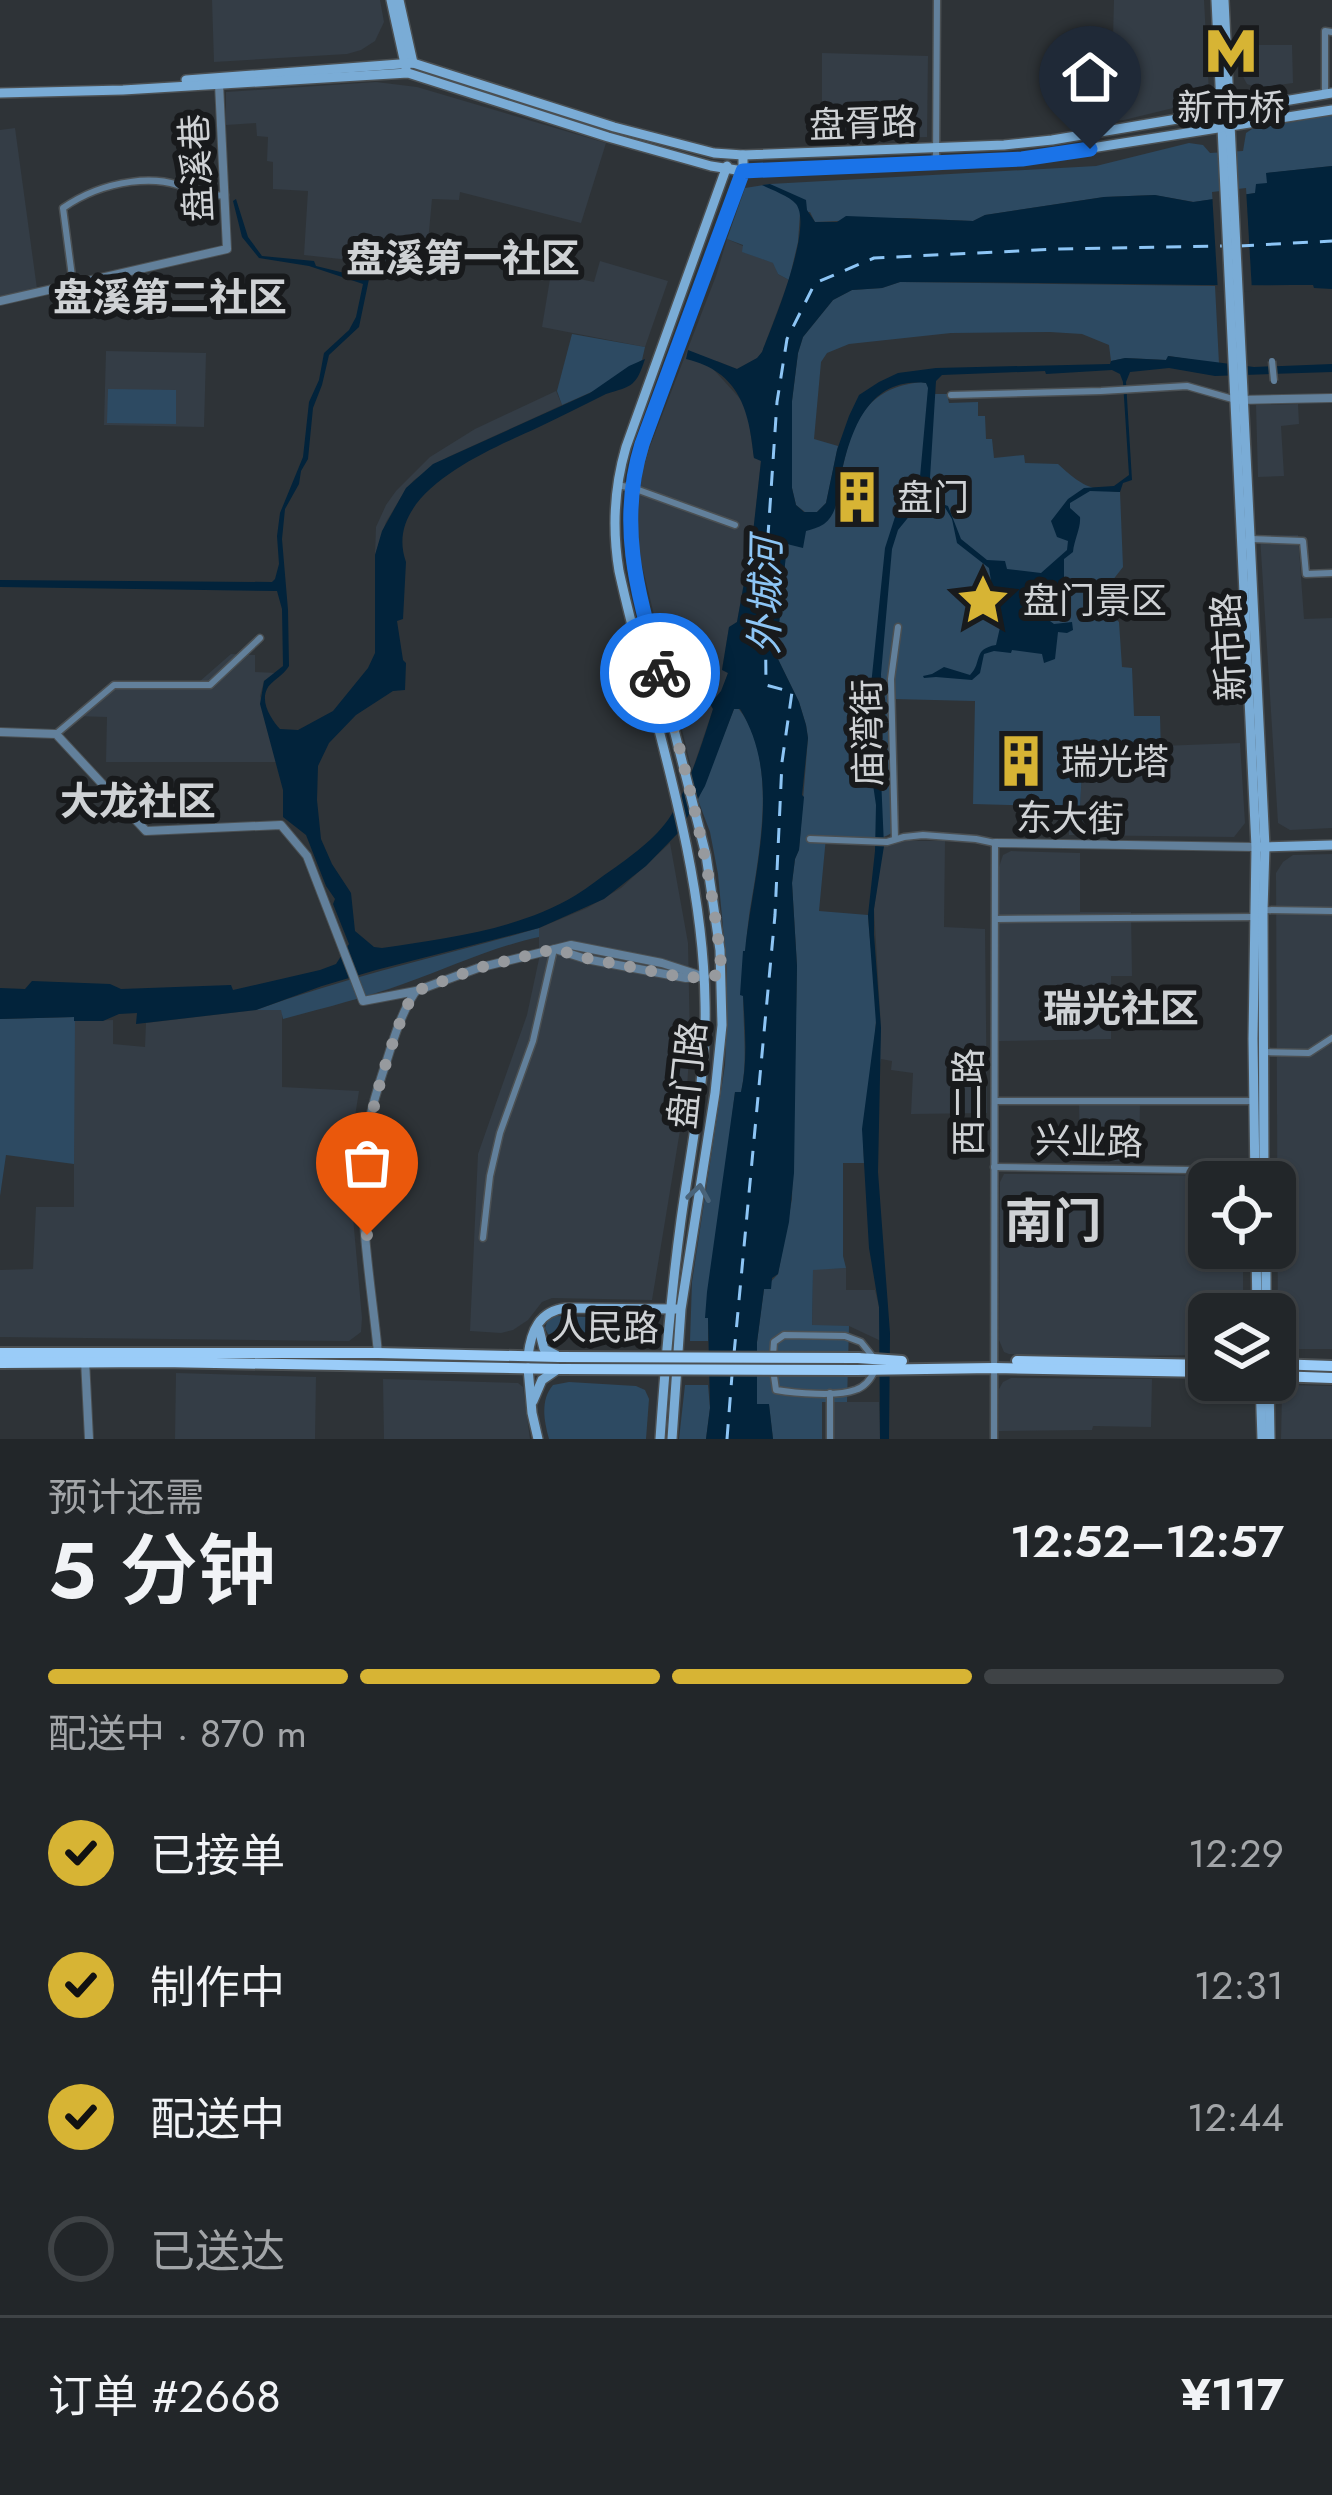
<!DOCTYPE html>
<html lang="zh">
<head>
<meta charset="utf-8">
<style>
  body { margin:0; font-family:Jost,"Noto Sans SC",sans-serif; background:#2a2e31; color:#f1f3f6; height:100vh; display:flex; flex-direction:column; font-size:45px; white-space:nowrap }
  * { box-sizing:border-box; margin:0 }
  p { font-size:39px; color:#a2a5a8 }
  .icon { flex:none; width:66px; height:66px; fill:none; stroke:currentColor; stroke-width:2; stroke-linecap:round; stroke-linejoin:round }
  .map { position:relative; height:1439px; overflow:hidden }
  .details { display:flex; flex-direction:column; background:#222629; flex:1 }
  .details>* { flex:none }
  .fabs { position:absolute; left:1188px; top:1161px; display:grid; gap:24px }
  .fabs a { display:grid; place-items:center; width:108px; height:108px; border-radius:18px; background:#222629; box-shadow:0 3px 9px #0004,0 0 0 3px #3f4346; font-size:60px }
  .pin { position:absolute; display:grid; place-items:center; width:102px; height:102px; color:#fff; margin:-123px -51px; border-radius:50% 50% 50% 0; rotate:-45deg; box-shadow:0 0 12px #0007 }
  .pin .icon { rotate:45deg }
  .courier { position:absolute; display:grid; place-items:center; width:120px; height:120px; margin:-60px; border:9px solid #1a73e8; border-radius:50%; background:#fff; color:#222; box-shadow:0 3px 15px #0007 }
  .head em { font-style:normal; font-weight:600 }
  .head div { display:flex; flex-direction:column-reverse }
  .head { display:flex; align-items:center; justify-content:space-between; height:204px; padding:0 48px }
  h1 { font-size:78px; font-weight:600; line-height:90px }
  .bar { display:grid; grid-template-columns:repeat(4,1fr); gap:18px 12px; align-content:center; height:144px; padding:0 48px }
  .bar i { height:15px; border-radius:9px; background:#3f4346 }
  .bar .on { background:#d7b434 }
  .bar p { grid-column:span 4 }
  .line { display:flex; align-items:center; gap:30px; padding:0 48px; border-top:3px solid #3f4346 }
  .line div { flex:1 }
  ol { padding:0 48px; list-style:none }
  li { display:flex; align-items:center; gap:36px; height:132px }
  li p { margin-inline-start:auto }
  li .icon { padding:12px; border-radius:50%; background:#d7b434; color:#111; stroke-width:4 }
  li:last-child { color:#a2a5a8 }
  li i { width:66px; height:66px; border:6px solid #3f4346; border-radius:50% }
  .map>svg:first-child { display:block }
  .built { fill:#343d46 }
  .green { fill:#2d4a62 }
  .water { fill:#02233b; fill-rule:evenodd }
  .pier { fill:#2e3337 }
  .lines { fill:none; stroke-linecap:round; stroke-linejoin:round }
  .ferry { stroke:#8dc5f5; stroke-width:3; stroke-dasharray:15 12; stroke-linecap:butt }
  .minor-casing { stroke:#4b5053; stroke-width:9 }
  .tertiary-casing { stroke:#4b5053; stroke-width:10 }
  .secondary-casing { stroke:#4b5053; stroke-width:12 }
  .primary-casing { stroke:#4b5053; stroke-width:14 }
  .minor { stroke:#62809b; stroke-width:6 }
  .tertiary { stroke:#62809b; stroke-width:8 }
  .secondary { stroke:#7aacd6; stroke-width:9 }
  .primary { stroke:#9accf8; stroke-width:10 }
  .minor-bridge-casing { stroke:#4b5053; stroke-width:9; stroke-linecap:butt }
  .primary-bridge-casing { stroke:#4b5053; stroke-width:14; stroke-linecap:butt }
  .minor-bridge { stroke:#62809b; stroke-width:6 }
  .primary-bridge { stroke:#9accf8; stroke-width:10 }
  .oneway { stroke:#496379 }
  .done { stroke:#979a9e; stroke-width:12; stroke-dasharray:0 21.6 }
  .route { stroke:#1a73e8; stroke-width:15 }
  .labels { text-anchor:middle; stroke-width:12; stroke-linejoin:round; paint-order:stroke }
  .poi-label { font-size:36px; fill:#cfd2d5; stroke:#181a1c; text-anchor:start }
  .street-label { font-size:36px; fill:#cfd2d5; stroke:#181a1c }
  .neighbourhood-label { font-size:39px; font-weight:bold; fill:#cfd2d5; stroke:#181a1c }
  .water-label { font-size:39px; font-style:italic; fill:#8dc5f5; stroke:#181a1c }
  .district-label { font-size:48px; font-weight:bold; fill:#cfd2d5; stroke:#181a1c }
</style>
</head>
<body>
<div class="map">
<svg width="1332" height="1439" viewBox="0 0 1332 1439">
  <rect width="100%" height="100%" fill="#2e3337"/>
  <g class="built">
    <polygon points="212,0 380,0 384,22 375,41 361,50 347,54 214,62"/>
    <polygon points="1114,0 1204,0 1209,93 1206,100 1124,120 1088,123 1075,127 1075,38 1113,38"/>
    <polygon points="1240,45 1292,45 1293,83 1258,88 1247,84 1241,73"/>
    <polygon points="822,53 928,56 927,137 822,140"/>
    <polygon points="376,82 417,87 606,143 581,223 460,192 459,200 432,199 427,253 405,266 304,255 308,191 273,189 273,162 267,161 268,137 257,136 256,123 226,125 226,92"/>
    <polygon points="15,128 37,289 0,298 0,130"/>
    <polygon points="727,239 743,246 743,252 774,263 778,274 789,280 762,352 758,358 737,369 717,361 714,370 744,403 748,415 754,458 761,460 753,533 737,622 729,628 722,669 728,673 722,691 710,704 713,709 692,771 638,549 637,522 642,472 649,449 716,276"/>
    <polygon points="600,261 668,281 645,347 542,327 551,273 594,282"/>
    <polygon points="106,351 206,353 204,427 104,425"/>
    <polygon points="556,391 562,405 448,457 414,480 406,489 386,522 375,555 376,527 386,505 396,491 430,457 475,429"/>
    <polygon points="1298,404 1299,424 1281,426 1284,476 1258,477 1256,405"/>
    <polygon points="1298,535 1304,619 1332,618 1332,828 1290,830 1278,823 1260,536"/>
    <polygon points="231,654 255,655 255,672 277,673 264,681 260,696 276,762 106,762 107,717 74,716 104,688 191,689"/>
    <polygon points="1240,743 1245,823 1234,837 1069,835 1068,807 1080,806 1083,754 1160,755 1161,746"/>
    <polygon points="894,841 945,841 944,927 985,929 987,1113 911,1114 913,1073 891,1070 892,1061 881,1059 879,1069 881,1028 874,909 882,852 884,846"/>
    <polygon points="670,843 688,943 690,1042 687,1088 652,1300 552,1298 542,1302 528,1320 513,1330 501,1333 470,1331 478,1154 527,1015 539,959 539,928 587,908 621,888"/>
    <polygon points="1011,851 1080,853 1080,912 1131,912 1132,976 1111,976 1111,1039 998,1041 999,867 1003,855"/>
    <polygon points="1332,854 1332,1349 1284,1349 1278,1341 1276,873 1283,862 1293,855"/>
    <polygon points="256,1010 282,1010 282,1087 359,1091 348,1161 362,1318 361,1332 349,1341 0,1337 0,1270 33,1269 36,1207 74,1207 74,1021 113,1020 113,1044 145,1047 146,1023"/>
    <polygon points="1079,1101 1140,1102 1139,1162 1080,1159"/>
    <polygon points="1004,1174 1249,1176 1249,1182 1209,1182 1209,1248 1247,1248 1243,1268 1243,1314 1209,1314 1209,1355 1116,1356 1009,1354 1004,1352 999,1340 1000,1182"/>
    <polygon points="846,1268 846,1290 875,1290 879,1307 881,1341 849,1326 812,1326 813,1269"/>
    <polygon points="176,1373 316,1377 315,1439 175,1439"/>
    <polygon points="1011,1378 1152,1379 1151,1427 1093,1426 1092,1430 999,1431 999,1389 1003,1382"/>
    <polygon points="383,1379 518,1383 523,1387 530,1439 384,1439"/>
    <polygon points="1289,1385 1332,1386 1332,1439 1281,1439 1282,1394"/>
    <polygon points="834,1402 879,1402 880,1439 833,1439"/>
  </g>
  <g class="green">
    <polygon points="1332,115 1332,166 1267,173 1267,184 1256,193 1194,202 1154,195 1104,197 985,215 973,221 905,218 815,222 810,212 800,214 798,242 789,280 778,274 773,263 742,252 743,245 727,239 745,188 770,184 1096,166 1189,143 1203,145 1210,153 1243,151 1246,133 1252,129"/>
    <polygon points="900,282 1215,286 1219,364 1169,356 1166,360 1126,358 1111,361 1109,345 1082,334 1050,332 951,333 849,344 827,353 821,362 814,439 838,446 826,503 817,512 805,512 796,505 792,488 792,401 798,353 803,337 833,300 852,290 882,288"/>
    <polygon points="572,334 645,347 642,360 596,390 562,405 557,391"/>
    <path d="M921 382 926 383 934 394H947L949 403 978 402V416H985L986 439H992L994 458 1024 455 1025 463 1058 464C1081 485 1089 490 1120 492L1123 567 1105 590 1107 610 1119 622 1122 667 1132 668 1134 716H1160L1161 755 1083 754 1080 807 973 804 975 701 893 699V832C876 845 847 838 826 837L819 911 868 915C870 950 877 985 876 1020 874 1068 861 1113 864 1163H843V1256L846 1268 813 1270 812 1325 849 1326 847 1402H822V1439H773L769 1405H757V1342L764 1289 778 1274 792 1199 797 966 792 883 795 859 799 849 808 738 806 725 799 702 776 655 787 543C804 532 825 517 836 499 840 492 840 480 842 472 852 422 866 388 921 382Z"/>
    <polygon points="108,389 176,390 176,424 107,423"/>
    <path d="M738 708C779 758 759 855 749 916 746 937 745 959 744 981 741 1019 749 1055 741 1093L735 1092 708 1317V1341H690L692 1282 725 1065 727 1021V970L718 874 710 832 698 800 734 709Z"/>
    <path d="M539 928V937C492 947 449 968 403 984 364 998 324 1008 283 1019L281 1010H256C349 976 444 956 539 928Z"/>
    <polygon points="75,1017 74,1164 6,1155 0,1196 0,1019"/>
    <polygon points="556,1316 645,1319 652,1324 651,1338 554,1337 548,1334 545,1328 548,1319"/>
    <path d="M569 1382 636 1386 645 1390 649 1399 646 1439H549C544 1421 540 1400 553 1385Z"/>
    <polygon points="685,1385 708,1385 710,1408 706,1439 679,1439"/>
  </g>
  <path class="water" d="M1332 166V289L1314 288 1313 285C1176 286 1038 282 900 282L882 288 852 290 833 300 803 337 798 353 792 401V488L796 505 804 512H817L826 503 837 450 849 416 859 395 879 382 898 373 936 368 1110 364 1111 361 1125 358 1166 360 1168 356 1254 367 1332 364V372L1215 376 1169 368 1130 372 1126 382 1132 480 1123 483 1120 492 1090 491 1070 503V508L1080 517C1081 528 1074 540 1073 552L1064 559V580L1057 594 1048 595 1046 618 1054 624 1072 622 1073 630 1067 633 1058 632 1055 659 1044 663 1042 654 1012 650 1011 653 994 651 984 654 980 673 972 680 936 677 924 678 923 676 932 674 944 667 970 675C983 662 972 649 996 645L1001 623 993 619V601L990 600V589L984 586 991 581 989 568 957 543 952 519 944 506 920 503 898 530 892 549 881 674 882 708 878 709 884 846 874 909V935L881 1028 878 1172 890 1333 889 1439H880L879 1307 869 1248 862 1129 876 1023 868 915 875 851 876 805 869 757 868 715 885 548 895 517 920 477 928 388 926 383C871 377 852 426 842 471 839 488 839 513 824 524 818 528 812 529 806 531L803 548 787 544 776 655 799 702 806 725 808 738 802 795 804 797 799 850 795 859 792 883 797 966 794 1173 789 1222 778 1274 772 1278 771 1289H764L757 1342V1404H769L773 1439H706L710 1408 708 1318H705L707 1292 735 1092H741C748 1061 745 1028 743 996L740 995 743 951H745C753 873 784 780 740 709H734L705 786 679 832 646 866 604 899 539 928 376 970 322 986 256 1010 136 1024 137 1013 119 1014 103 1021H74V1017L0 1019V988L25 989 32 981 110 984 121 989 231 985 233 990 320 970 336 964 349 944 333 904 335 899 326 886 306 835 283 817V790L260 704 264 681 283 666 282 609 277 591 0 587V580L272 582 275 579 279 564 277 536 280 513 303 457 309 402 319 380 324 353 349 330 356 317 363 284 309 266 259 258 242 237 233 201 236 199 248 237 262 256 314 261 316 266 369 279 359 327 329 355 322 385 313 408 308 459 301 471 299 484 285 509 282 539 288 610 289 666C284 675 270 682 267 689 260 703 272 720 280 729L298 730 333 711 368 668 375 653V555L382 531 406 488 433 464 590 393 629 366 645 359C636 386 633 386 606 394 584 405 562 416 539 427 492 449 381 492 406 562L403 619 397 621 403 660 406 663 405 690 393 691 356 715 329 743 318 766 317 800 321 839 332 864 351 893 355 931 374 947 382 948C447 938 518 930 576 895 589 887 601 877 613 869 634 854 660 835 673 812 691 780 702 744 713 709L710 704 721 691 728 673 722 670 729 627 737 622 753 533 761 461 754 458C749 410 740 372 686 359L688 350 737 369 757 358 762 352C772 326 814 227 796 204 789 196 772 190 762 185L770 184 806 200 807 210 815 222H837L846 216 973 221 985 215 1104 197 1155 195 1193 202 1255 193 1256 184 1267 183 1266 173ZM1112 370 1120 374 1123 382 1129 475 1114 486 1084 488 1068 499 1051 521 1057 537 1068 541 1067 550 1041 573 1007 569 1005 561 987 560 961 539 948 506 928 499 926 495 930 478 936 381 942 375 1045 371 1046 374Z"/>
  <polygon class="pier" points="1246,188 1252,291 1218,292 1212,192"/>
  <g class="lines">
    <g class="ferry">
      <polyline points="1239,246 1332,241"/>
      <polyline points="734,1354 775,915 782,762 792,692 766,685 765,580 777,402 787,339 815,283 874,258 1059,249 1223,246"/>
      <polyline points="727,1439 732,1375"/>
    </g>
    <g class="minor-casing">
      <g id="minor">
        <polyline points="1325,92 1325,31 1332,32"/>
        <polyline points="936,164 937,0"/>
        <path d="M73 284 63 208C99 183 162 167 201 197L225 195"/>
        <polyline points="951,395 1101,391 1187,386 1236,400"/>
        <polyline points="617,485 633,488 735,525"/>
        <polyline points="1251,539 1303,541 1306,574 1332,573"/>
        <polyline points="56,734 114,685 210,685 260,638"/>
        <polyline points="810,839 887,842 904,837 923,835 976,839 995,843 994,1439"/>
        <polyline points="895,839 891,679 898,627"/>
        <polyline points="1263,910 1332,911"/>
        <polyline points="996,919 1254,917"/>
        <polyline points="1263,1052 1309,1053 1332,1038"/>
        <polyline points="995,1101 1255,1101"/>
        <polyline points="994,1167 1255,1171"/>
        <polyline points="483,1238 490,1176 500,1133 533,1041 554,949"/>
        <polyline points="773,1356 774,1342 784,1335 845,1336 861,1342 873,1357"/>
        <path d="M773 1369 776 1390C794 1393 838 1397 855 1390 865 1387 871 1379 875 1370"/>
        <polyline points="830,1439 830,1393"/>
      </g>
    </g>
    <g class="tertiary-casing">
      <g id="tertiary">
        <polyline points="0,301 227,249 219,84"/>
        <polyline points="1238,400 1332,398"/>
        <polyline points="0,732 56,734 146,831 281,825 307,856 363,1001 416,991 478,968 571,945 662,963 705,977"/>
        <polyline points="995,843 1256,847"/>
        <polyline points="555,949 586,959 686,978 699,977"/>
        <path d="M378 1353C372 1290 359 1221 364 1159 366 1125 376 1092 387 1060 394 1037 402 1012 415 992"/>
        <polyline points="85,1360 89,1439"/>
      </g>
    </g>
    <g class="secondary-casing">
      <g id="secondary">
        <polyline points="391,0 406,68"/>
        <polyline points="399,0 413,63"/>
        <polyline points="1216,0 1256,847 1253,1039 1255,1182"/>
        <polyline points="1224,0 1265,847 1263,910 1264,1182"/>
        <polyline points="186,80 413,63 614,127 714,153 743,155 1004,145 1052,140 1332,93"/>
        <polyline points="0,93 123,90 408,73 608,137 711,166 743,171 1022,159 1332,110"/>
        <polyline points="1259,847 1332,845"/>
        <polyline points="1256,1248 1257,1314"/>
        <polyline points="1266,1248 1266,1314"/>
        <polyline points="539,1329 544,1349 558,1356"/>
        <path d="M528 1356C531 1331 539 1311 566 1308L676 1309"/>
        <polyline points="528,1368 532,1413 538,1439"/>
        <polyline points="1260,1380 1262,1439"/>
        <polyline points="1269,1380 1270,1439"/>
        <polyline points="533,1401 542,1380 558,1369"/>
        <path d="M660 1439C665 1366 671 1293 681 1220 691 1148 707 1074 705 1002 703 858 650 711 619 571 612 529 614 488 626 447L727 166"/>
        <path d="M672 1439 681 1309 715 1093 722 1025 720 950 706 855 635 577C619 496 643 445 670 371 694 304 718 237 743 171V155"/>
      </g>
    </g>
    <g class="primary-casing">
      <g id="primary">
        <polyline points="0,1353 378,1353 559,1357"/>
        <polyline points="858,1358 902,1361"/>
        <polyline points="1017,1361 1209,1365"/>
        <polyline points="0,1363 161,1362 562,1369"/>
        <polyline points="1275,1364 1332,1366"/>
        <polyline points="857,1370 994,1368 1209,1372"/>
        <polyline points="1275,1376 1332,1378"/>
      </g>
    </g>
    <use href="#minor" class="minor"/>
    <use href="#tertiary" class="tertiary"/>
    <use href="#secondary" class="secondary"/>
    <use href="#primary" class="primary"/>
    <g class="minor-bridge-casing">
      <polyline id="minor-bridge" points="1272,361 1274,381"/>
    </g>
    <g class="primary-bridge-casing">
      <g id="primary-bridge">
        <polyline points="559,1357 858,1358"/>
        <polyline points="562,1369 857,1370"/>
      </g>
    </g>
    <use href="#minor-bridge" class="minor-bridge"/>
    <use href="#primary-bridge" class="primary-bridge"/>
  </g>
  <defs><path id="oneway-chevron" d="M-2-3.5L2.5 0L-2 3.5" fill="none" stroke-width="1.6" stroke-linecap="round" stroke-linejoin="round" transform="scale(3)"/></defs>
  <use class="oneway" href="#oneway-chevron" transform="translate(699 1193) rotate(-81)"/>
  <g class="lines">
    <path class="done" d="M367 1235C360 1166 368 1116 390 1051 397 1030 404 1008 416 991L478 968 554 949 586 958 686 978 722 975C713 871 686 773 660 673"/>
    <path class="route" d="M660 673C638 594 617 525 642 444L743 171 1022 159 1090 149"/>
  </g>
  <defs>
    <g id="metro-bare" transform="scale(4.14)"><path d="M-5.5 5V-5H-3L0 0L3-5H5.5V5H3V-.5L0 4L-3-.5V5Z" fill="#d7b434" stroke="#181a1c" stroke-width="2.5" paint-order="stroke"/></g>
    <g id="building-bare" transform="scale(4.14)"><path d="M-4-6H4V6H1V3H-1V6H-4ZM-2.5-4.3h1.7v1.8h-1.7ZM.8-4.3h1.7v1.8H.8ZM-2.5-1h1.7V.8h-1.7ZM.8-1h1.7V.8H.8Z" fill="#d7b434" stroke="#181a1c" stroke-width="2.5" paint-order="stroke"/></g>
    <g id="sight-bare" transform="scale(4.14)"><path d="M0-6L1.8-2.2L6-1.7L2.9 1.2L3.7 5.4L0 3.3L-3.7 5.4L-2.9 1.2L-6-1.7L-1.8-2.2Z" fill="#d7b434" stroke="#181a1c" stroke-width="2.5" paint-order="stroke"/></g>
  </defs>
  <g fill-rule="evenodd">
    <use href="#metro-bare" x="1231" y="51"/>
    <use href="#building-bare" x="857" y="497"/>
    <use href="#sight-bare" x="983" y="600"/>
    <use href="#building-bare" x="1021" y="761"/>
  </g>
  <g class="labels">
    <g class="poi-label">
      <text x="1231" y="120" text-anchor="middle">新市桥</text>
      <text x="897" y="510">盘门</text>
      <text x="1023" y="613">盘门景区</text>
      <text x="1061" y="774">瑞光塔</text>
    </g>
    <g class="street-label">
      <text transform="translate(863 123) rotate(-2)" y="13">盘胥路</text>
      <text transform="translate(196 168) rotate(-93)" y="13">盘溪巷</text>
      <text transform="translate(1228 647) rotate(-93)" y="13">新市路</text>
      <text transform="translate(867 733) rotate(-91)" y="13">庙湾街</text>
      <text transform="translate(1070 818) rotate(1)" y="13">东大街</text>
      <text transform="translate(687 1075) rotate(-84)" y="13">盘门路</text>
      <text transform="translate(968 1102) rotate(-90)" y="13">西二路</text>
      <text transform="translate(1089 1141) rotate(1)" y="13">兴业路</text>
      <text transform="translate(605 1327) rotate(1)" y="13">人民路</text>
    </g>
    <g class="neighbourhood-label">
      <text x="463" y="272">盘溪第一社区</text>
      <text x="170" y="311">盘溪第二社区</text>
      <text x="138" y="815">大龙社区</text>
      <text x="1121" y="1022">瑞光社区</text>
    </g>
    <g class="water-label">
      <text transform="translate(765 596) rotate(-89)" y="14">外城河</text>
    </g>
    <g class="district-label">
      <text x="1053" y="1238">南门</text>
    </g>
  </g>
</svg>
<div class="fabs">
<a><svg class="icon" aria-label="locate" viewBox="0 0 24 24"><circle cx="12" cy="12" r="6"/><path d="M12 2v4M12 18v4M2 12h4M18 12h4"/></svg></a>
<a><svg class="icon" aria-label="layers" viewBox="0 0 24 24"><path d="M12 4l9 5-9 5-9-5zM3 14l9 5 9-5"/></svg></a>
</div>
<div class="pin" style="left:367px;top:1235px;background:#ea580c"><svg class="icon" aria-label="bag" viewBox="0 0 24 24"><path d="M5 8h14l-1 12H6zM9 8a3 3 0 0 1 6 0"/></svg></div>
<div class="pin" style="left:1090px;top:149px;background:#1f2937"><svg class="icon" aria-label="home" viewBox="0 0 24 24"><path d="M3 11l9-7 9 7M6 9v11h12V9"/></svg></div>
<div class="courier" style="left:660px;top:673px"><svg class="icon" aria-label="bike" viewBox="0 0 24 24"><circle cx="6" cy="16" r="4"/><circle cx="18" cy="16" r="4"/><path d="M6 16l4-8h5l3 8M10 8l3 8H6M13 5h3"/></svg></div>
</div>
<section class="details">
<div class="head"><div><h1>5 分钟</h1><p>预计还需</p></div><em>12:52–12:57</em></div>
<div class="bar"><i class="on"></i><i class="on"></i><i class="on"></i><i></i><p>配送中 · 870 m</p></div>
<ol>
<li><svg class="icon" aria-label="check" viewBox="0 0 24 24"><path d="M5 12l5 5 9-10"/></svg>已接单<p>12:29</p></li>
<li><svg class="icon" aria-label="check" viewBox="0 0 24 24"><path d="M5 12l5 5 9-10"/></svg>制作中<p>12:31</p></li>
<li><svg class="icon" aria-label="check" viewBox="0 0 24 24"><path d="M5 12l5 5 9-10"/></svg>配送中<p>12:44</p></li>
<li><i></i>已送达</li>
</ol>
<div class="line" style="height:156px"><div>订单 #2668</div><b>¥117</b></div>
</section>
</body>
</html>
